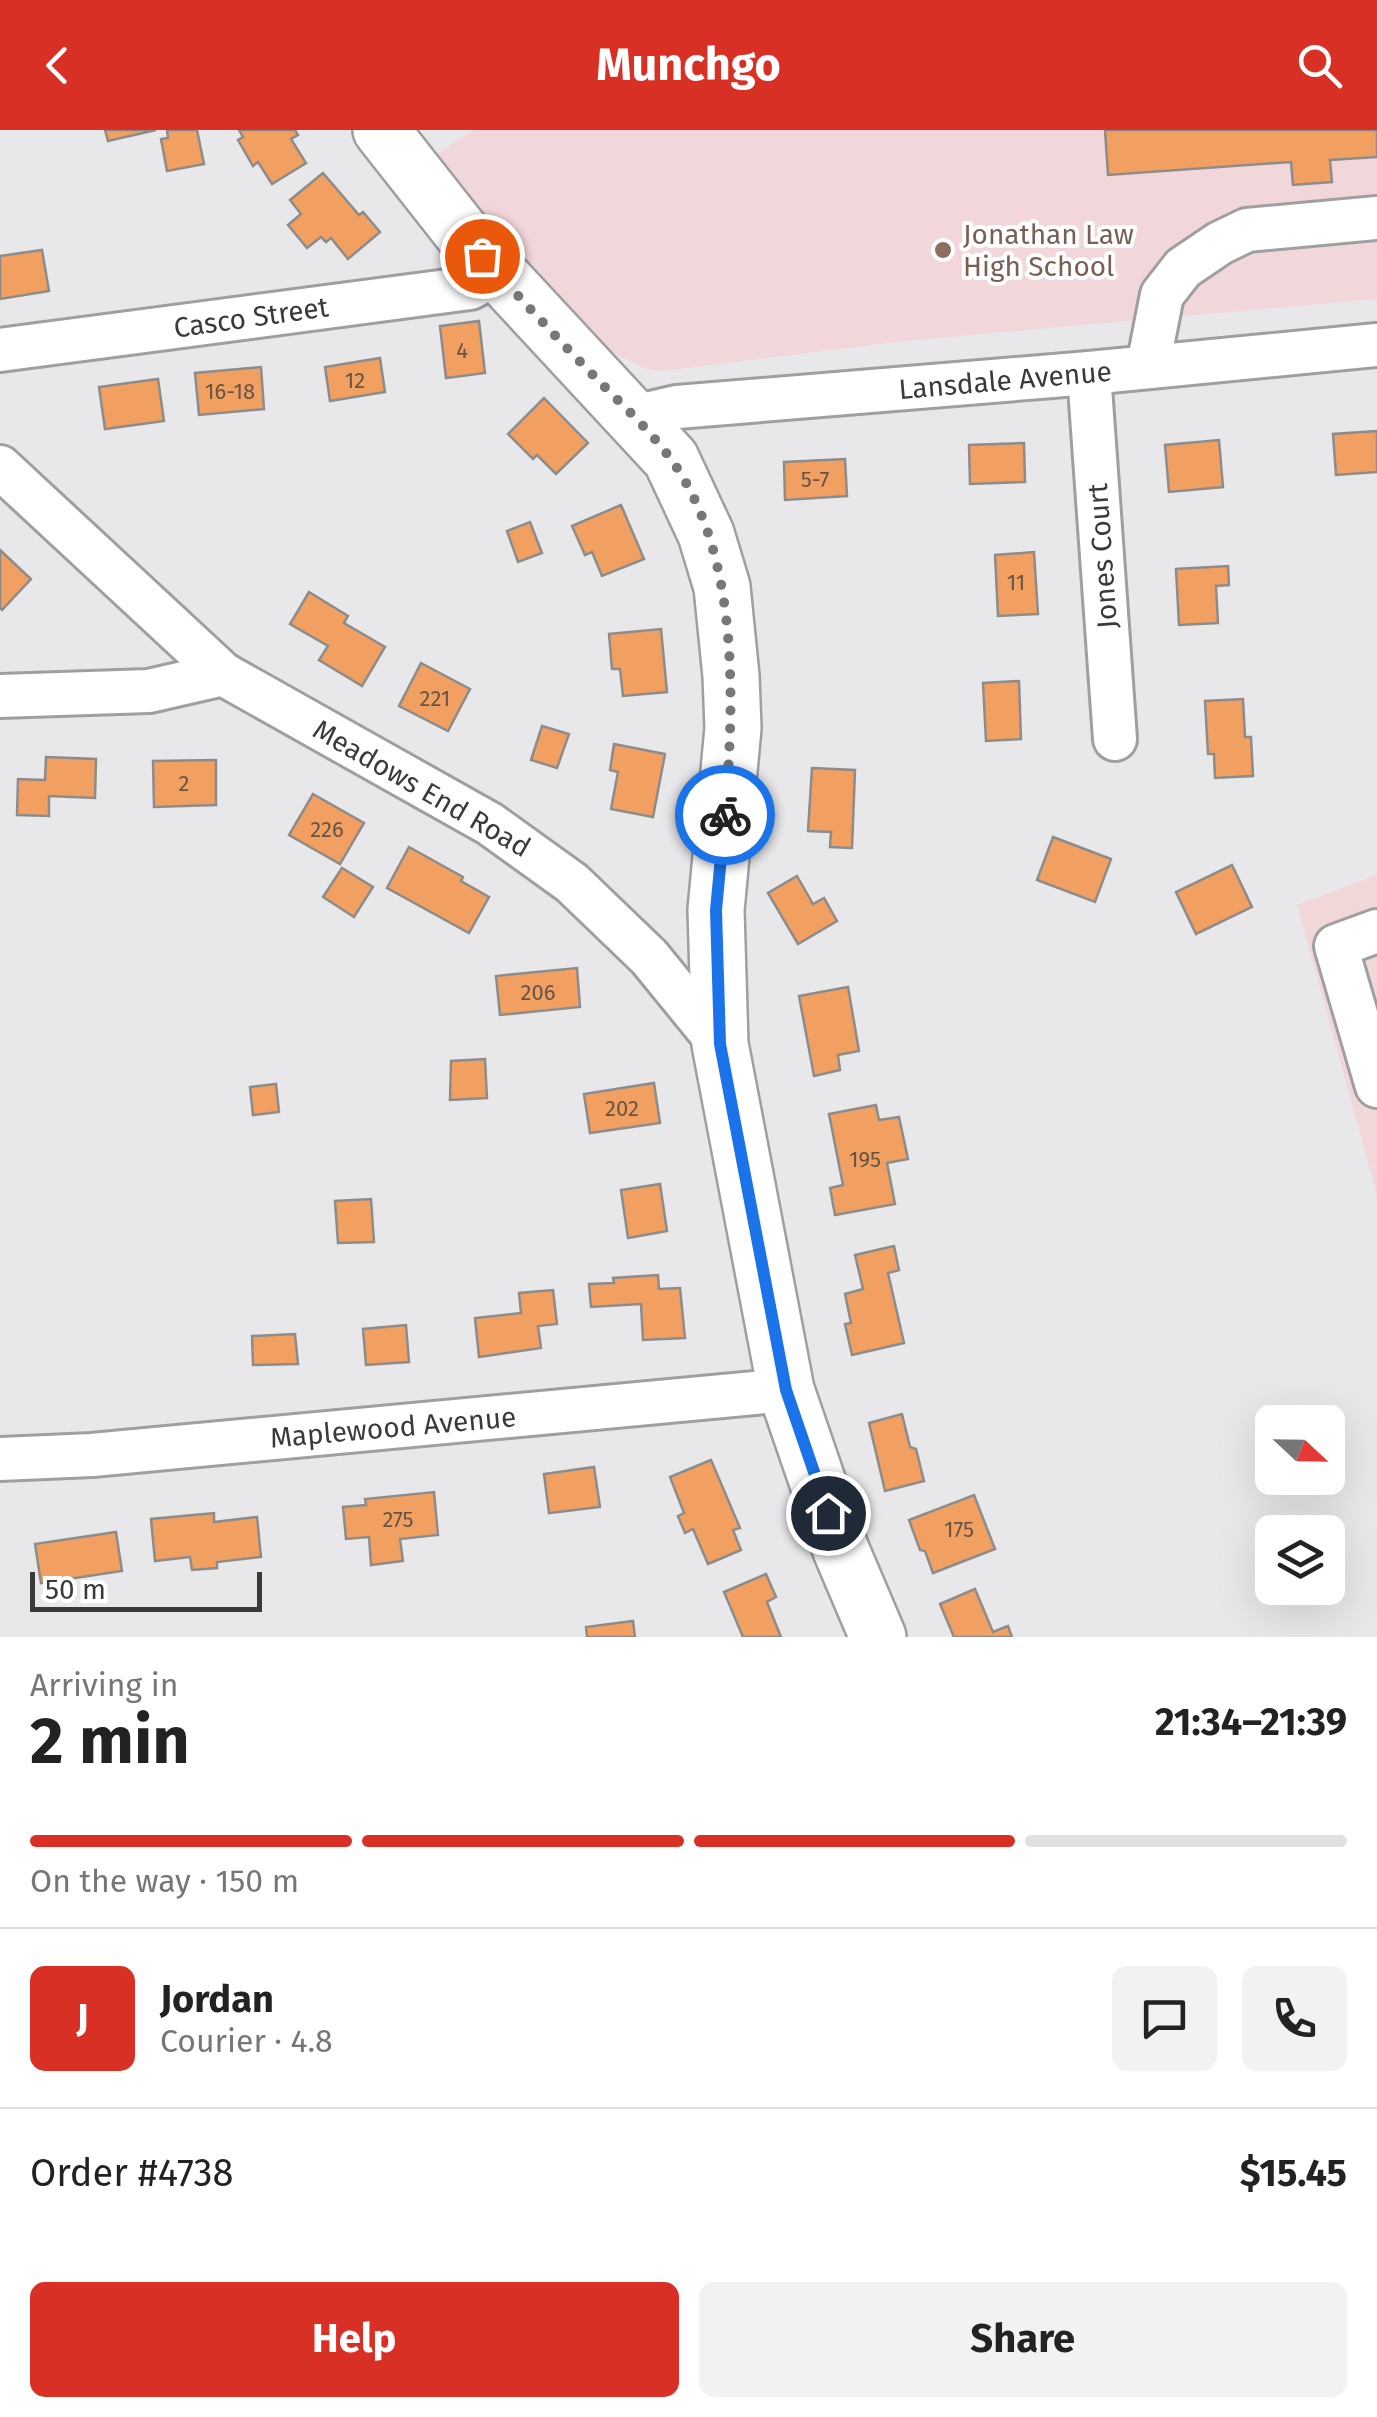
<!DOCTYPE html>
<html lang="en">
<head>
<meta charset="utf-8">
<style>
  body { margin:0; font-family:"Fira Sans",sans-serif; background:#f2f2f2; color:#222; height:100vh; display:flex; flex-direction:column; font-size:38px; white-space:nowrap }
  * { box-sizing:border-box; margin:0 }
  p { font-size:32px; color:#767676 }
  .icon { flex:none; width:55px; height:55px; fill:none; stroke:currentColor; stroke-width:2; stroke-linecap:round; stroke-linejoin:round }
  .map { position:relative; height:1507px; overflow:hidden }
  .details { display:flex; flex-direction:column; background:#fff; flex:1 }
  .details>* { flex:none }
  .needle { width:65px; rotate:112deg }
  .tools { position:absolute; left:1255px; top:1275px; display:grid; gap:20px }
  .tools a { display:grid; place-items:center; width:90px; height:90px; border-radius:15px; background:#fff; box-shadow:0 10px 40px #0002; font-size:50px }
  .scale { position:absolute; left:30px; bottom:25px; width:232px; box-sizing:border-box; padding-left:10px; border:5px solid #3a3a3b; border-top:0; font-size:28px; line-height:35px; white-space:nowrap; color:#3a3a3b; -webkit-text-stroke:8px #fff; paint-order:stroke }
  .pin { position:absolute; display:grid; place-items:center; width:85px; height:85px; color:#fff; margin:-42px; border:5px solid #fff; border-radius:50%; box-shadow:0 2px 10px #0007 }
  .courier { position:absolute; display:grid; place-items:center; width:100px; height:100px; margin:-50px; border:8px solid #1a73e8; border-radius:50%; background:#fff; color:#222; box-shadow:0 2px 12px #0007 }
  .overview em { font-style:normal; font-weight:700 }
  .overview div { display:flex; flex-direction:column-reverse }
  .overview { display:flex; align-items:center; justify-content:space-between; height:170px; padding:0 30px }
  h1 { font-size:65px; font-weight:700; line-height:75px }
  .bar { display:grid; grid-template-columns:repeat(4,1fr); gap:15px 10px; align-content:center; height:120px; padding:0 30px }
  .bar i { height:12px; border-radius:8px; background:#e0e0e0 }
  .bar .active { background:#d93025 }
  .bar p { grid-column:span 4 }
  .line { display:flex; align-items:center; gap:25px; padding:0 30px; border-top:2px solid #e0e0e0 }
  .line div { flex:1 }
  .round { display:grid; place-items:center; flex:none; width:105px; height:105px; border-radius:15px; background:#f2f2f2 }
  .primary-button { display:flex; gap:20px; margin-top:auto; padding:20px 30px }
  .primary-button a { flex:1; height:115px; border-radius:15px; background:#d93025; color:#fff; font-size:40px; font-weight:700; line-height:115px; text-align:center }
  .primary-button a+a { background:#f2f2f2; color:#222 }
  header { display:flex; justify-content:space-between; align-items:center; height:130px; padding:0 30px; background:#d93025; color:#fff; font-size:45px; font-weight:700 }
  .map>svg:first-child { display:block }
  .commercial { fill:#f2d7d9 }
  .education { fill:#f2d7da }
  .building { fill:#f1a062; stroke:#8e8c8b; stroke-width:2.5 }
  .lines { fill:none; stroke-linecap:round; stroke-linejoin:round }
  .minor-casing { stroke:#9f9fa1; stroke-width:48 }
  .major-casing { stroke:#9f9fa1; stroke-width:60 }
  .minor { stroke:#fff; stroke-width:42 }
  .major { stroke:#fff; stroke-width:55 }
  .done { stroke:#777779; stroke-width:10; stroke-dasharray:0 18 }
  .route { stroke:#1a73e8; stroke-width:12 }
  .education-dot { fill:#8d6e63; stroke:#fff; stroke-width:4 }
  .labels { text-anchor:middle; stroke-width:8; stroke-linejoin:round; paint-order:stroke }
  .number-label { font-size:22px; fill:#685445 }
  .education-label { font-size:28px; fill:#785e54; stroke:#fff; text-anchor:start }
  .street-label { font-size:28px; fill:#3a3a3b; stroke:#fff }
</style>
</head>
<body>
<header><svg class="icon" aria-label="back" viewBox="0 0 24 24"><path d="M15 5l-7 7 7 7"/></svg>Munchgo<svg class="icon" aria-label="search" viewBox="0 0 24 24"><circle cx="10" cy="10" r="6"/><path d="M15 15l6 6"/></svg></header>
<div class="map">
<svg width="1377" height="1507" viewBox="0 0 1377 1507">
  <rect width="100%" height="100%" fill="#e8e8eb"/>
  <polygon class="commercial" points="1377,745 1377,1065 1297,775"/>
  <polygon class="education" points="473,0 1377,0 1377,169 905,211 663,241 647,239 618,226 579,195 430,29"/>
  <g class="building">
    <polygon points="105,0 156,0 108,11"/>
    <polygon points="167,0 197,0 204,34 167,41 161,9 168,8"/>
    <polygon points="239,0 295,0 298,5 291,9 306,33 272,54 258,32 253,36 238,10 243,7"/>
    <polygon points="1105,0 1377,0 1377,27 1330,30 1332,52 1293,55 1291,32 1108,45"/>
    <polygon points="323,43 359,85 363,82 380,102 348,129 331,108 326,112 321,107 307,118 288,95 301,84 290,70"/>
    <polygon points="42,120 49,161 0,169 0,126"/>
    <polygon points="479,191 485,243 446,248 440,196"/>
    <polygon points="380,228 385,262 330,271 325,237"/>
    <polygon points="261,237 264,279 199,285 195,243"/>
    <polygon points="158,249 164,291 105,299 99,257"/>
    <polygon points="544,268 588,313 556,344 537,325 533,329 508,304"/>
    <polygon points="1377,301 1377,342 1336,345 1333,304"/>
    <polygon points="1219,310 1223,357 1169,362 1165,315"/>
    <polygon points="1024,313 1025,352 970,354 969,315"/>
    <polygon points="845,329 847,366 785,370 784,332"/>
    <polygon points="621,375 644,429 602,446 592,422 585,425 572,396"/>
    <polygon points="530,392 542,423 518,432 507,401"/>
    <polygon points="0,420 31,449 2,480 0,478"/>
    <polygon points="1034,422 1038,484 998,486 995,425"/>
    <polygon points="1228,436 1229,455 1216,456 1218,493 1179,495 1176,439"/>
    <polygon points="309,462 348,486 344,493 385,517 362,556 319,530 328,516 290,494"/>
    <polygon points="661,499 667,562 623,566 620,539 612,539 609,504"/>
    <polygon points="421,533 470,559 448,601 399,576"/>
    <polygon points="1019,551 1021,609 986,611 983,553"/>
    <polygon points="1243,569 1245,607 1251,607 1253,646 1215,648 1214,624 1208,624 1205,571"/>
    <polygon points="542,596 569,604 557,638 531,630"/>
    <polygon points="614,614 665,624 653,687 611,679 618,642 610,640"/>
    <polygon points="46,627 96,629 95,668 49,666 49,686 17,685 18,649 45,650"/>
    <polygon points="216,630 216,675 154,677 153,631"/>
    <polygon points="812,638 855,640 852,718 830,717 831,702 808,701"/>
    <polygon points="313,664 364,693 340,734 289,705"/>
    <polygon points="1053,707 1111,729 1095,772 1037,750"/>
    <polygon points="409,717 463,747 461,751 489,767 469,803 387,758"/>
    <polygon points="1232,735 1252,777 1196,804 1176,762"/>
    <polygon points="342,738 373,757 354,787 323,767"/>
    <polygon points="797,746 813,774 824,768 837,791 798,814 768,763"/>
    <polygon points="577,838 580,877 500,885 496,846"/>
    <polygon points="848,857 859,921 838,925 840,940 814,946 799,866"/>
    <polygon points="485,929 487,968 450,970 451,931"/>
    <polygon points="654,953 660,993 590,1003 584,964"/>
    <polygon points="276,954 279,982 253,985 250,957"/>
    <polygon points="876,975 879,990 899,987 908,1029 887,1033 895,1074 835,1085 830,1058 843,1055 829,984"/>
    <polygon points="660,1054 667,1101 628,1108 621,1060"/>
    <polygon points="371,1069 374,1112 338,1113 335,1071"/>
    <polygon points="894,1116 899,1140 888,1143 904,1213 852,1225 845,1194 851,1193 845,1164 863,1159 855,1125"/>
    <polygon points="658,1145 659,1159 680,1158 685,1208 643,1210 641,1174 591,1177 589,1154 614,1153 613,1148"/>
    <polygon points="553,1160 557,1194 538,1196 541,1218 479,1227 475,1188 521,1183 519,1163"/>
    <polygon points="406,1195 409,1232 366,1235 363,1199"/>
    <polygon points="295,1204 298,1234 253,1235 252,1206"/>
    <polygon points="902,1284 910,1317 916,1319 924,1351 885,1361 869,1293"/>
    <polygon points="711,1330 740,1398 733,1400 741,1420 708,1434 693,1399 685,1403 678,1386 684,1383 670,1347"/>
    <polygon points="594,1337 600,1377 549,1383 544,1344"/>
    <polygon points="434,1362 438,1405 400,1409 403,1431 371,1435 369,1407 346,1409 343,1377 366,1375 365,1369"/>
    <polygon points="974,1365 995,1419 933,1443 925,1421 920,1420 909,1390"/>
    <polygon points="214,1383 214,1392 257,1387 261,1427 217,1432 217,1438 192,1440 190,1427 155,1431 151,1389"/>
    <polygon points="116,1402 122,1441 41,1453 35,1414"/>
    <polygon points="766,1444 776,1467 767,1472 781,1507 743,1507 724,1462"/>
    <polygon points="975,1459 993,1502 1008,1496 1012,1507 954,1507 940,1474"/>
    <polygon points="633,1491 635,1507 587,1507 586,1497"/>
  </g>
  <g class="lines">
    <g class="minor-casing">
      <g id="minor">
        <polyline points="0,220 470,158 498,143"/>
        <polyline points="1148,236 1162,165 1183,138 1220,113 1247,100 1377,88"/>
        <polyline points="1089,243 1115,609"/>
        <polyline points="634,287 677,277 1089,243 1377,215"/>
        <polyline points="0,337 223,544 490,694 572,753 649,827 720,914"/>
        <polyline points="0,566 149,561 223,544"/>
        <polyline points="1377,801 1336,816 1377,956"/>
        <polyline points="0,1329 92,1325 786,1260"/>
      </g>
    </g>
    <g class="major-casing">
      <polyline id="major" points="381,0 466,108 671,329 706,404 722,457 731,546 733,598 716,780 720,914 786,1260 841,1420 878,1507"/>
    </g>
    <use href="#minor" class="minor"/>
    <use href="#major" class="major"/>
  </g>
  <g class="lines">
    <path class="done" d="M482 126C518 166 554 205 592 244 618 271 648 298 670 328 741 424 734 574 725 685"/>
    <polyline class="route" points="725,685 716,780 720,914 786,1260 828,1383"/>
  </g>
  <circle class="education-dot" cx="943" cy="120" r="10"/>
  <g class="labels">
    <g class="number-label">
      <text x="462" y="228">4</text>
      <text x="355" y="258">12</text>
      <text x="230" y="269">16-18</text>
      <text x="815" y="357">5-7</text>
      <text x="1016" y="460">11</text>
      <text x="435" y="576">221</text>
      <text x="184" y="661">2</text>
      <text x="327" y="707">226</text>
      <text x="538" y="870">206</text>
      <text x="622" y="986">202</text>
      <text x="865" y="1037">195</text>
      <text x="398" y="1397">275</text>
      <text x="959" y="1407">175</text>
    </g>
    <g class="education-label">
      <text x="963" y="114">Jonathan Law<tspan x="963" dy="32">High School</tspan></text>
    </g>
    <g class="street-label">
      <text transform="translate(251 187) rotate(-8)" y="10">Casco Street</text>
      <text transform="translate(1005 250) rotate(-5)" y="10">Lansdale Avenue</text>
      <text transform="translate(1102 426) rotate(-94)" y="10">Jones Court</text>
      <text transform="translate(422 658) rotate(30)" y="10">Meadows End Road</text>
      <text transform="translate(393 1297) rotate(-5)" y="10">Maplewood Avenue</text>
    </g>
  </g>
</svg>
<div class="tools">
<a><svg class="needle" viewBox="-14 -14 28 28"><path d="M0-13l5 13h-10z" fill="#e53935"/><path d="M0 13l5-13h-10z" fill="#767676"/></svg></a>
<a><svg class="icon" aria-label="layers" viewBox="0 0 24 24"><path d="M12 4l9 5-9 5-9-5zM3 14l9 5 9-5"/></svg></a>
</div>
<div class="scale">50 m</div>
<div class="pin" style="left:482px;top:126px;background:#ea580c"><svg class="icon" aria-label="bag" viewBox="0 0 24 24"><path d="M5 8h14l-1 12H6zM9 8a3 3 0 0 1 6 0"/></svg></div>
<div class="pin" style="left:828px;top:1383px;background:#1f2937"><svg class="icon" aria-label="home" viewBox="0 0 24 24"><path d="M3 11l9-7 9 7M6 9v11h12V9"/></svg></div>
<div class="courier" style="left:725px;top:685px"><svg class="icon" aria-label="bike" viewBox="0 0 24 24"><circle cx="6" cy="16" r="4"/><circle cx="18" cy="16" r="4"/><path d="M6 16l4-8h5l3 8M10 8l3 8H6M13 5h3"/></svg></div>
</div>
<section class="details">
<div class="overview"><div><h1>2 min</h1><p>Arriving in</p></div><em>21:34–21:39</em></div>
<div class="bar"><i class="active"></i><i class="active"></i><i class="active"></i><i></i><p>On the way · 150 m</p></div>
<div class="line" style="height:180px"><b class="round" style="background:#d93025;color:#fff">J</b><div><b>Jordan</b><p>Courier · 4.8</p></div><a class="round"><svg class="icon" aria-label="chat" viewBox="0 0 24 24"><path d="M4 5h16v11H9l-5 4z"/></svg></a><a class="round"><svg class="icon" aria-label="phone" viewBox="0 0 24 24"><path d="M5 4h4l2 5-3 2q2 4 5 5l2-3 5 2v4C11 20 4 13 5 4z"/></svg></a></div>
<div class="line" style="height:130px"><div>Order #4738</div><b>$15.45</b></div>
<div class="primary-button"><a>Help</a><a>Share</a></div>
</section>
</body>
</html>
